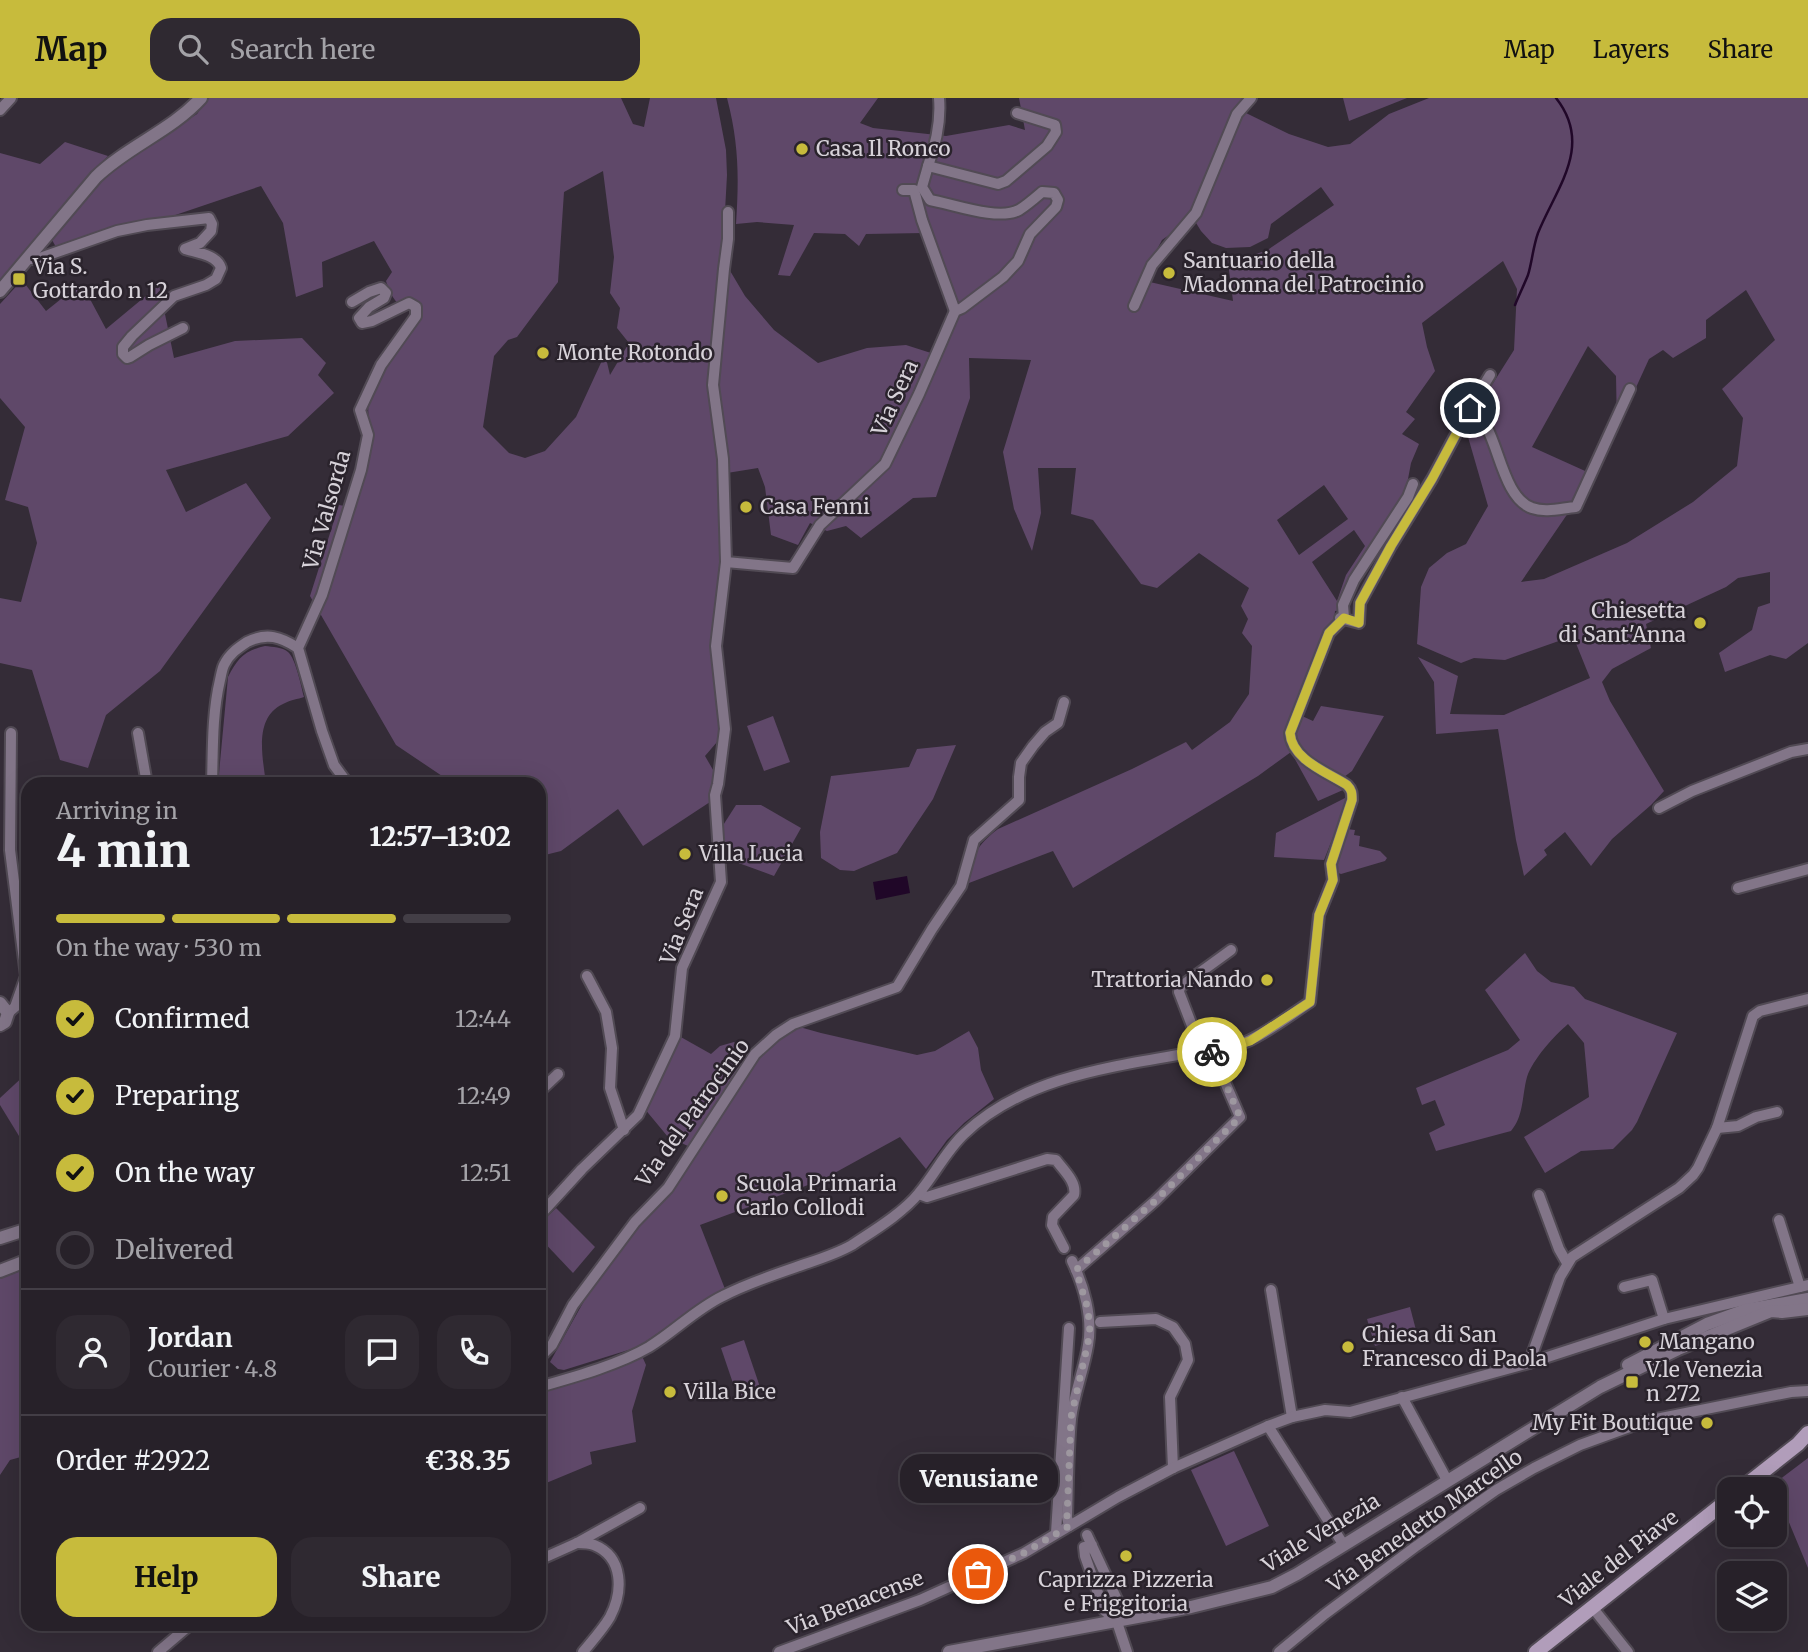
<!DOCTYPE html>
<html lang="en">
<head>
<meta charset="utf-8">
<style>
  body { margin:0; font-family:Merriweather,serif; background:#2f2931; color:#f1f3f6; height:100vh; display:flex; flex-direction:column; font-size:26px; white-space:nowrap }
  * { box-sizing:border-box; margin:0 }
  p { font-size:23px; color:#a4a3a8 }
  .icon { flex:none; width:38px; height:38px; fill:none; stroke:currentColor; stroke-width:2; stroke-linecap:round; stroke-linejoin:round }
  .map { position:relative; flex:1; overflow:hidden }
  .sheet { position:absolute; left:21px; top:679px; width:525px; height:854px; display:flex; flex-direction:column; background:#272129; border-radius:21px; box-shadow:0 7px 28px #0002,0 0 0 2px #433e46 }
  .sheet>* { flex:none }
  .tools { position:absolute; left:1717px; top:1379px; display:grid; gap:14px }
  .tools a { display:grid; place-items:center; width:70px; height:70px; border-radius:14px; background:#272129; box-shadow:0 7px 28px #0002,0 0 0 2px #433e46; font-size:35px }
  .pin { position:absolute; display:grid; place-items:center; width:60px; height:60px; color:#fff; margin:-30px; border:4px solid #fff; border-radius:50%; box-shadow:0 2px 7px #0007 }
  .courier { position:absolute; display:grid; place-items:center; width:70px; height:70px; margin:-35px; border:5px solid #c7bb3c; border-radius:50%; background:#fff; color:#222; box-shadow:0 2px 9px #0007 }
  .bubble { position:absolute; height:49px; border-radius:21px; background:#272129; box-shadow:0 7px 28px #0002,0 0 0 2px #433e46; font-size:23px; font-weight:800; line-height:49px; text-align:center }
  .summary em { font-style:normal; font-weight:800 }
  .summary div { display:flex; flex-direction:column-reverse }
  .summary { display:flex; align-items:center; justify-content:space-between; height:119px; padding:0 35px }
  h1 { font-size:46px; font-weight:800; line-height:52px }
  .bar { display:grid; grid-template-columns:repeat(4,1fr); gap:10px 7px; align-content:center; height:84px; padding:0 35px }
  .bar i { height:9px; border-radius:5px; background:#433e46 }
  .bar .active { background:#c7bb3c }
  .bar p { grid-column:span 4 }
  .line { display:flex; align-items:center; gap:18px; padding:0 35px; border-top:2px solid #433e46 }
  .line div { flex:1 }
  .round { display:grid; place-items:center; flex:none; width:74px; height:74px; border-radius:21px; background:#2f2931 }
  ol { padding:0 35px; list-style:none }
  li { display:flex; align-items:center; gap:21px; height:77px }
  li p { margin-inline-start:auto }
  li .icon { padding:7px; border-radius:50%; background:#c7bb3c; color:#111; stroke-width:4 }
  li:last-child { color:#a4a3a8 }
  li i { width:38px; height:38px; border:4px solid #433e46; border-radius:50% }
  .action { display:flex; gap:14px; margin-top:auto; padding:14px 35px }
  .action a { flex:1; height:80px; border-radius:21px; background:#c7bb3c; color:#111; font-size:28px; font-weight:800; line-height:80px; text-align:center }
  .action a+a { background:#2f2931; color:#f1f3f6 }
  header { display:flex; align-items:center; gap:42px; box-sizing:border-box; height:98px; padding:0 35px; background:#c7bb3c; color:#111 }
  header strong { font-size:33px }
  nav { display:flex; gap:38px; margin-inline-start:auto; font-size:24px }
  .search { width:490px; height:63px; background:#2f2931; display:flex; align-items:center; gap:18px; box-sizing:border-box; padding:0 24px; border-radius:21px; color:#a4a3a8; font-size:26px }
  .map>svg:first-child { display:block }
  .green { fill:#5f4869; fill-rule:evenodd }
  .water { fill:#200728 }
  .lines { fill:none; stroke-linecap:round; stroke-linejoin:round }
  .stream { stroke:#200728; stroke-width:2.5 }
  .minor-casing { stroke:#514a54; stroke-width:14 }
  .tertiary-casing { stroke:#514a54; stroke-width:16 }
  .secondary-casing { stroke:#514a54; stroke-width:18 }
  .minor { stroke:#827588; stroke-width:10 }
  .tertiary { stroke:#827588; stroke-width:12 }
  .secondary { stroke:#b19dba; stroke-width:14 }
  .done { stroke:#9e98a0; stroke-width:7; stroke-dasharray:0 12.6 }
  .route { stroke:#c7bb3c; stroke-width:9 }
  .poi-dot { fill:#c7bb3c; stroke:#2a232c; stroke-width:2.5 }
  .labels { text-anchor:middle; stroke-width:5; stroke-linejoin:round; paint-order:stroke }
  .poi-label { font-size:21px; fill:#d7d2d9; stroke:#2a232c; text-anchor:start }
  .street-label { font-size:21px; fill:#d7d2d9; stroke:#2a232c }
</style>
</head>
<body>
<header>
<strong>Map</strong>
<div class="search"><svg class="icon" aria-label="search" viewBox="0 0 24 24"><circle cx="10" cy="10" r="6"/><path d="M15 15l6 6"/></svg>Search here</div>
<nav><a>Map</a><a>Layers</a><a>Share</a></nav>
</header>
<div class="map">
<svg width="1808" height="1554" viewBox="0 0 1808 1554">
  <rect width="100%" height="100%" fill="#342c37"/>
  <g class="green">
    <path d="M208 0H621L633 26 644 29 650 0H716L726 52 727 77 723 149 711 261 720 362 722 463 720 631 717 644 705 658 716 677 710 704 643 748 618 711 561 753 545 757 546 779 539 780V686H450L451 684 396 647 310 498 339 407 356 410 369 343 368 303 383 266 417 227 415 216C397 208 392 201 386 183L392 174 374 143 322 164 323 189 296 199 283 125 261 88 60 156 52 142 97 84 113 69 197 16ZM603 73 614 159 610 195 620 210 617 230 629 245 610 277 605 256 576 319 545 353 525 360 509 355 483 329 494 258 508 242 517 239 558 184 564 94Z"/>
    <path d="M727 0H878L860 25 873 30 946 38 1009 27 1025 32 1019 0H1257L1246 15 1289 36 1328 49 1350 46 1389 16 1429 0H1808V545L1786 561 1770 557 1725 574 1719 555 1752 532 1758 509 1770 505V474L1738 480 1726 489 1646 526 1651 550 1612 571 1602 584 1610 603 1664 693 1651 707 1612 741 1591 768 1565 734 1544 752 1547 757 1524 778 1516 742 1498 631 1436 636 1434 584 1418 559 1458 578 1450 616 1504 617 1590 580 1573 538 1505 562 1474 560 1461 565 1417 546 1421 489 1429 470 1447 455 1466 446 1488 408 1466 332 1478 309 1514 252 1517 191 1503 163 1422 225 1427 249 1435 273 1406 314 1415 321 1402 336 1419 346 1411 365 1405 397 1341 512 1335 513 1333 534 1284 640C1298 667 1318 676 1343 692L1318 703 1291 654 1258 678 1073 790 1053 753 969 785C972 757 976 748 998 731L1132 671 1186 644 1192 652 1230 624 1249 596 1252 548 1242 535 1248 521 1241 508 1249 490 1199 455 1157 490 1141 486 1093 422 1071 416 1076 370H1038L1041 415 1032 453 1014 411 1003 354 1031 262 969 260 970 300 936 399 913 400 861 440 846 428 827 433 810 425 798 447 771 437 765 389 758 370 727 375 717 286 729 171 745 198 774 232 818 265 867 250 906 247 931 255 959 216 924 135 866 136 859 148 845 136 814 135 790 178 778 177 794 127 757 124 736 126C739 80 739 46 727 0ZM1321 89 1334 107 1266 153 1248 158 1227 157 1233 203 1141 182 1162 142 1193 120 1201 133 1212 145 1226 150 1250 149 1268 140 1271 126ZM1746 192 1775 242 1722 291 1743 320 1737 368 1693 404 1627 445 1544 481 1521 484 1594 377 1532 349 1588 248 1616 278 1617 331 1649 261 1663 252 1673 260 1706 240V222ZM1324 387 1348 421 1299 457 1277 422ZM1354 432 1365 448 1346 477 1337 503 1312 464Z"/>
    <polygon points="1343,0 1407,0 1349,23"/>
    <polygon points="65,44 108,58 89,77 0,182 0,55 40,66"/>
    <polygon points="22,182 46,213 76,189 83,188 106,231 159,187 174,260 235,243 302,240 326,265 318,277 334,295 288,338 166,372 186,414 246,385 271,420 160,573 106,617 88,670 60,662 32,572 0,565 0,500 21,504 37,445 28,409 5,402 25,329 0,300 0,206"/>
    <path d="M265 548C273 549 282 549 288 554 296 561 301 588 304 599 298 601 290 602 283 606 253 620 263 660 266 686H218L228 579C238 560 244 553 265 548Z"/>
    <path d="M1321 608 1384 618 1352 673 1344 679C1330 671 1290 654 1294 634 1296 629 1299 623 1302 618L1313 623Z"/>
    <polygon points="773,618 790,664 764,673 747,628"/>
    <polygon points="956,647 933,701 897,755 854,773 840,772 821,760 820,734 831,678 909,669 917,651"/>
    <polygon points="1347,699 1348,701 1324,762 1274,759 1276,735"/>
    <polygon points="736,707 761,707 801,730 774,778 722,759 720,732"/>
    <polygon points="1347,731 1355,732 1354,737 1360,738 1359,748 1380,753 1387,760 1385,763 1341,776 1336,774 1335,768"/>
    <path d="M1525 855 1537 873 1551 884 1574 889 1585 901 1677 935 1637 1024 1632 1032 1613 1051 1581 1053 1545 1075 1524 1039 1589 999 1584 945 1568 926C1554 938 1533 961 1527 979 1522 997 1524 1018 1511 1033L1436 1053 1429 1035 1445 1027 1435 1002 1422 1007 1416 990 1508 952 1520 942 1485 892Z"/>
    <polygon points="796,928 821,935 917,957 935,953 969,933 978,950 981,972 994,1001 964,1025 947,1042 926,1071 900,1039 809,1089 808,1087 700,1127 725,1191 704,1203 638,1249 564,1272 558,1271 550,1264 584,1203 634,1129 763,954"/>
    <polygon points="679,938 711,956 720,948 734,944 742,951 746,962 688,1048 668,1039 644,1010"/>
    <polygon points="28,974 28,1037 19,1038 0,1007 0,1000"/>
    <polygon points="556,1110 595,1149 573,1175 539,1139 539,1127"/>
    <polygon points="28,1170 28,1357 10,1362 0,1377 0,1181"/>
    <polygon points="1410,1209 1417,1236 1375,1248 1367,1221"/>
    <polygon points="744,1242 761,1292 738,1300 721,1250"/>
    <polygon points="642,1258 646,1267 632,1313 636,1344 590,1354 592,1366 539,1388 539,1293"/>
    <polygon points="1234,1353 1269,1428 1226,1448 1191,1372"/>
    <polygon points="1808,1360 1808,1470 1788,1422 1775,1427 1774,1391 1767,1391"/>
  </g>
  <polygon class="water" points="907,778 910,795 876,802 873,784"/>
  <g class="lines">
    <path class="stream" d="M1515 207C1519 197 1524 187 1528 177 1532 164 1533 149 1538 135 1556 90 1594 48 1556 0"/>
    <g class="minor-casing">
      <g id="minor">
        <polyline points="0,12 11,0"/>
        <path d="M928 68C936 46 941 23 939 0"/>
        <polyline points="903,92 914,92 922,122 955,213"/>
        <path d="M27 161H37L117 133 147 127 209 120 212 126 211 133 200 145 185 151C198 155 217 157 221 170L216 181 206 187 174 198 132 238 123 249V256L127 260 130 259 149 247 183 230"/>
        <polyline points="1134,208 1152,167 1196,115 1237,16 1251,0"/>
        <path d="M1470 310C1475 314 1482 320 1485 326 1499 349 1505 401 1532 410 1546 415 1562 410 1576 409L1630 291"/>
        <path d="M726 464 793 470 820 427 885 366 919 296 955 213 962 210 1003 179 1018 163 1030 136 1056 109 1058 102 1054 95 1042 94C1035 100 1027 107 1019 112 998 123 953 106 930 102L922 89 928 68 998 86 1006 83 1047 48 1056 34 1055 27 1017 15"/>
        <polyline points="1340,520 1359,525 1360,505 1391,448 1432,381 1470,310 1490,277"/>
        <polyline points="138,635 147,686"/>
        <path d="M212 686C213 652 212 616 220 582 221 578 222 571 224 567 229 556 238 550 247 544 267 534 281 539 298 550"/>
        <polyline points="348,686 334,667 322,633 298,550 322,497 361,372 368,337 360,312 381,267 416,218 416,209 409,205 372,223 362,225 359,220 369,209 384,200 386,195 381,190 369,194 352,204"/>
        <polyline points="1659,710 1692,693 1791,654 1808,651"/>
        <polyline points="1738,790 1808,771"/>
        <polyline points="587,878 606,914 612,950 610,990 624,1032"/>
        <polyline points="8,915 15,909 26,878 10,752 11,635"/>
        <polyline points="539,994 558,976"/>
        <polyline points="1717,1030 1738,1028 1756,1019 1777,1014"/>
        <path d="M919 1096 927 1099 1047 1061 1056 1062C1064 1073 1077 1084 1074 1097L1053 1119 1052 1127 1064 1150"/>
        <polyline points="1539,1097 1559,1151 1567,1165"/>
        <polyline points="539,1118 582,1071 638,1017 675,938 682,870 721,784 715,697 718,686 725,631 716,548 726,464 723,361 713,287 724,171 728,141 728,114"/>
        <polyline points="1779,1122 1800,1189"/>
        <polyline points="1076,1172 1155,1103 1240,1019 1218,968 1206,964 1179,894 1180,889 1231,852"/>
        <polyline points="1624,1189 1652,1182 1664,1221"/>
        <polyline points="1271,1192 1292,1319"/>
        <polyline points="1100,1224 1156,1221 1173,1229 1185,1246 1188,1262 1170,1299 1173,1370"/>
        <polyline points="539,1260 552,1247 573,1207 635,1124 668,1090 755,956 776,937 793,926 897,889 932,831 961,788 974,742 1019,702 1019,679 1021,665 1033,648 1045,634 1058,625 1064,604"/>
        <polyline points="1529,1265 1560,1179 1572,1159 1679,1090 1693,1077 1698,1070 1717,1030 1753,918 1760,913 1808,901"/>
        <path d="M539 1289C574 1279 618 1267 649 1249 675 1233 696 1211 723 1198 750 1184 779 1175 808 1165 823 1160 838 1155 852 1147 873 1133 903 1115 919 1095 935 1076 946 1053 964 1036 1027 976 1120 968 1201 953 1242 956 1278 925 1310 904L1319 817 1333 782 1331 766 1352 702C1352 695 1352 692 1347 687 1327 674 1292 662 1290 635L1329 535 1344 520 1343 507 1354 482 1408 399 1413 386"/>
        <polyline points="1402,1299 1447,1382"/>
        <polyline points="1268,1328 1343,1446"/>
        <path d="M1069 1428 1067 1419C1068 1386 1068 1353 1071 1321 1074 1296 1084 1272 1088 1247 1093 1220 1084 1188 1072 1163"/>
        <polyline points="1056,1435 1069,1230"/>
        <polyline points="1087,1437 1120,1508 1117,1524 1104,1512 1085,1458 1084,1449 1092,1447"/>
        <path d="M577 1445C582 1445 589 1445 594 1447 624 1459 623 1494 610 1519 603 1531 592 1543 583 1554"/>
        <polyline points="539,1462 577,1445 640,1410"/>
        <polyline points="1592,1509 1628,1554"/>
        <polyline points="1117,1524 1127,1554"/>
        <polyline points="158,1554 191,1526"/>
        <polyline points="779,1554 920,1502 1024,1455 1118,1399 1173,1370 1268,1328 1292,1319 1325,1312 1350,1314 1529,1265 1664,1221 1808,1187"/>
        <polyline points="1279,1554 1325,1516 1415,1449 1496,1392 1534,1370 1580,1347 1646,1323 1791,1294 1808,1293"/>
      </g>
    </g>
    <g class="tertiary-casing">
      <g id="tertiary">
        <path d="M0 193 96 79C128 48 171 33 201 0"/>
        <polyline points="0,905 8,915 5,924 0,927"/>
        <polyline points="0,1140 28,1131"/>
        <polyline points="0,1173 28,1162"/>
        <polyline points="1628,1267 1707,1226 1746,1212 1808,1201"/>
        <polyline points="949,1554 1191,1509 1272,1489 1297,1476 1600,1289 1678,1251 1771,1213 1782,1214 1808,1211"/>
      </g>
    </g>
    <g class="secondary-casing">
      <g id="secondary">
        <polyline points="1741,1391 1798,1346 1808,1335"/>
        <polyline points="1536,1554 1729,1401"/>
      </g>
    </g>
    <use href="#minor" class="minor"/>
    <use href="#tertiary" class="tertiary"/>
    <use href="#secondary" class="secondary"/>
  </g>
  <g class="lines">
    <polyline class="done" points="978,1476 1024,1455 1069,1428 1067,1419 1071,1319 1088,1245 1090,1228 1087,1208 1076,1172 1155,1103 1240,1019 1218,968 1206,964 1201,953 1212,954"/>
    <path class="route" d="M1212 954 1250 943 1310 904 1319 817 1333 782 1331 766 1352 702C1352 695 1352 692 1347 687 1327 674 1292 662 1290 635L1329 535 1344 520 1359 525 1360 505 1391 448 1432 381 1470 310"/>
  </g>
  <g class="poi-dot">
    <circle cx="802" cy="51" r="7"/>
    <circle cx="1169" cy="175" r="7"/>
    <rect x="12" y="174" width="14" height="14" rx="3.5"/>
    <circle cx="543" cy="255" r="7"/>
    <circle cx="746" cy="409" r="7"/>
    <circle cx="1700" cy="525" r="7"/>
    <circle cx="685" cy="756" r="7"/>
    <circle cx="1267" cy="882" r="7"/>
    <circle cx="722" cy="1098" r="7"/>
    <circle cx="1645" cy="1244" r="7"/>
    <circle cx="1348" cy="1249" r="7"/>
    <rect x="1625" y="1277" width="14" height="14" rx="3.5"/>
    <circle cx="670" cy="1294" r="7"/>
    <circle cx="1707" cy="1325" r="7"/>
    <circle cx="1126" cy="1458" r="7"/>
  </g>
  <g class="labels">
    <g class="poi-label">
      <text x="816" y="58">Casa Il Ronco</text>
      <text x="1183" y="170">Santuario della<tspan x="1183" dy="24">Madonna del Patrocinio</tspan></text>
      <text x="33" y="176">Via S.<tspan x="33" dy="24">Gottardo n 12</tspan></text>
      <text x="557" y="262">Monte Rotondo</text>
      <text x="760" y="416">Casa Fenni</text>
      <text x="1686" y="520" text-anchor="end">Chiesetta<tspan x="1686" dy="24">di Sant'Anna</tspan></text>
      <text x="699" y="763">Villa Lucia</text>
      <text x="1253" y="889" text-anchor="end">Trattoria Nando</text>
      <text x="736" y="1093">Scuola Primaria<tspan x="736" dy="24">Carlo Collodi</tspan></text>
      <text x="1362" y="1244">Chiesa di San<tspan x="1362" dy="24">Francesco di Paola</tspan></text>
      <text x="1659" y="1251">Mangano</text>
      <text x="1646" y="1279">V.le Venezia<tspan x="1646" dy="24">n 272</tspan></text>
      <text x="684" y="1301">Villa Bice</text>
      <text x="1693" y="1332" text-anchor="end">My Fit Boutique</text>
      <text x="1126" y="1489" text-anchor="middle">Caprizza Pizzeria<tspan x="1126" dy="24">e Friggitoria</tspan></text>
    </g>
    <g class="street-label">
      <text transform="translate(895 300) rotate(-65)" y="7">Via Sera</text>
      <text transform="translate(327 412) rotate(-74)" y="7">Via Valsorda</text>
      <text transform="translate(682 828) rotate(-68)" y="7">Via Sera</text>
      <text transform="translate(693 1015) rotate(-54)" y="7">Via del Patrocinio</text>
      <text transform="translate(1425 1423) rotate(-35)" y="7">Via Benedetto Marcello</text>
      <text transform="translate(1321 1435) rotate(-31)" y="7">Viale Venezia</text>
      <text transform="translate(1619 1461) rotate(-38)" y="7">Viale del Piave</text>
      <text transform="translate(855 1505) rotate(-21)" y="7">Via Benacense</text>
    </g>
  </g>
</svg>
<div class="tools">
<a><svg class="icon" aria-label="locate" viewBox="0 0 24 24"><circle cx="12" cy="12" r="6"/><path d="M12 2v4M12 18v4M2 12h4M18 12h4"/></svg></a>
<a><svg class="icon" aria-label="layers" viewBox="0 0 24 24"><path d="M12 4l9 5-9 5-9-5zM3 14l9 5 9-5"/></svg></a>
</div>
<div class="pin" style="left:978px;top:1476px;background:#ea580c"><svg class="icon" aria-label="bag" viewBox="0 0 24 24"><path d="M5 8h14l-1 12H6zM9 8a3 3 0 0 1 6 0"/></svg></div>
<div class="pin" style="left:1470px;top:310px;background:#1f2937"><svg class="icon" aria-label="home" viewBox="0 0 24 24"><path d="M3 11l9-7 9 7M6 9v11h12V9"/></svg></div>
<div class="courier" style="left:1212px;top:954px"><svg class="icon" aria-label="bike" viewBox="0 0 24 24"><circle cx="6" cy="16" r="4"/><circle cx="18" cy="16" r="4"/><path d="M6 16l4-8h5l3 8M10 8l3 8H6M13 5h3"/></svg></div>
<div class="bubble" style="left:900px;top:1356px;width:158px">Venusiane</div>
<section class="sheet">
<div class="summary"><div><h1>4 min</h1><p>Arriving in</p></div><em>12:57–13:02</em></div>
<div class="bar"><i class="active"></i><i class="active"></i><i class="active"></i><i></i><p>On the way · 530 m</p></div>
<ol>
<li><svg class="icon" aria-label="check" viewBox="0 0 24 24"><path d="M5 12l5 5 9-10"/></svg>Confirmed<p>12:44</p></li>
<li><svg class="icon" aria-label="check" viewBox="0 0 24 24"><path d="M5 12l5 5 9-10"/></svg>Preparing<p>12:49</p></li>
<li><svg class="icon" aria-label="check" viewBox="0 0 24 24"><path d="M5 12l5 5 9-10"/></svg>On the way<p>12:51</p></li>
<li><i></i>Delivered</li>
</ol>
<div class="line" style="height:126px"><a class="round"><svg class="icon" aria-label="person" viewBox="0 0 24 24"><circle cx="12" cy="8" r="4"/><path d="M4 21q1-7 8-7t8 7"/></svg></a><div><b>Jordan</b><p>Courier · 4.8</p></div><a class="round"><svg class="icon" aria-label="chat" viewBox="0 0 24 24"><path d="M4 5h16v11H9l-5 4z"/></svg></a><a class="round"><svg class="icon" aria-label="phone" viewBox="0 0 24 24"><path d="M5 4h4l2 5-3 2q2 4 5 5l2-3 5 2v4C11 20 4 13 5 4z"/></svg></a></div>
<div class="line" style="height:91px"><div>Order #2922</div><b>€38.35</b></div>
<div class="action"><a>Help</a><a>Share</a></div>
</section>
</div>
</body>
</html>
